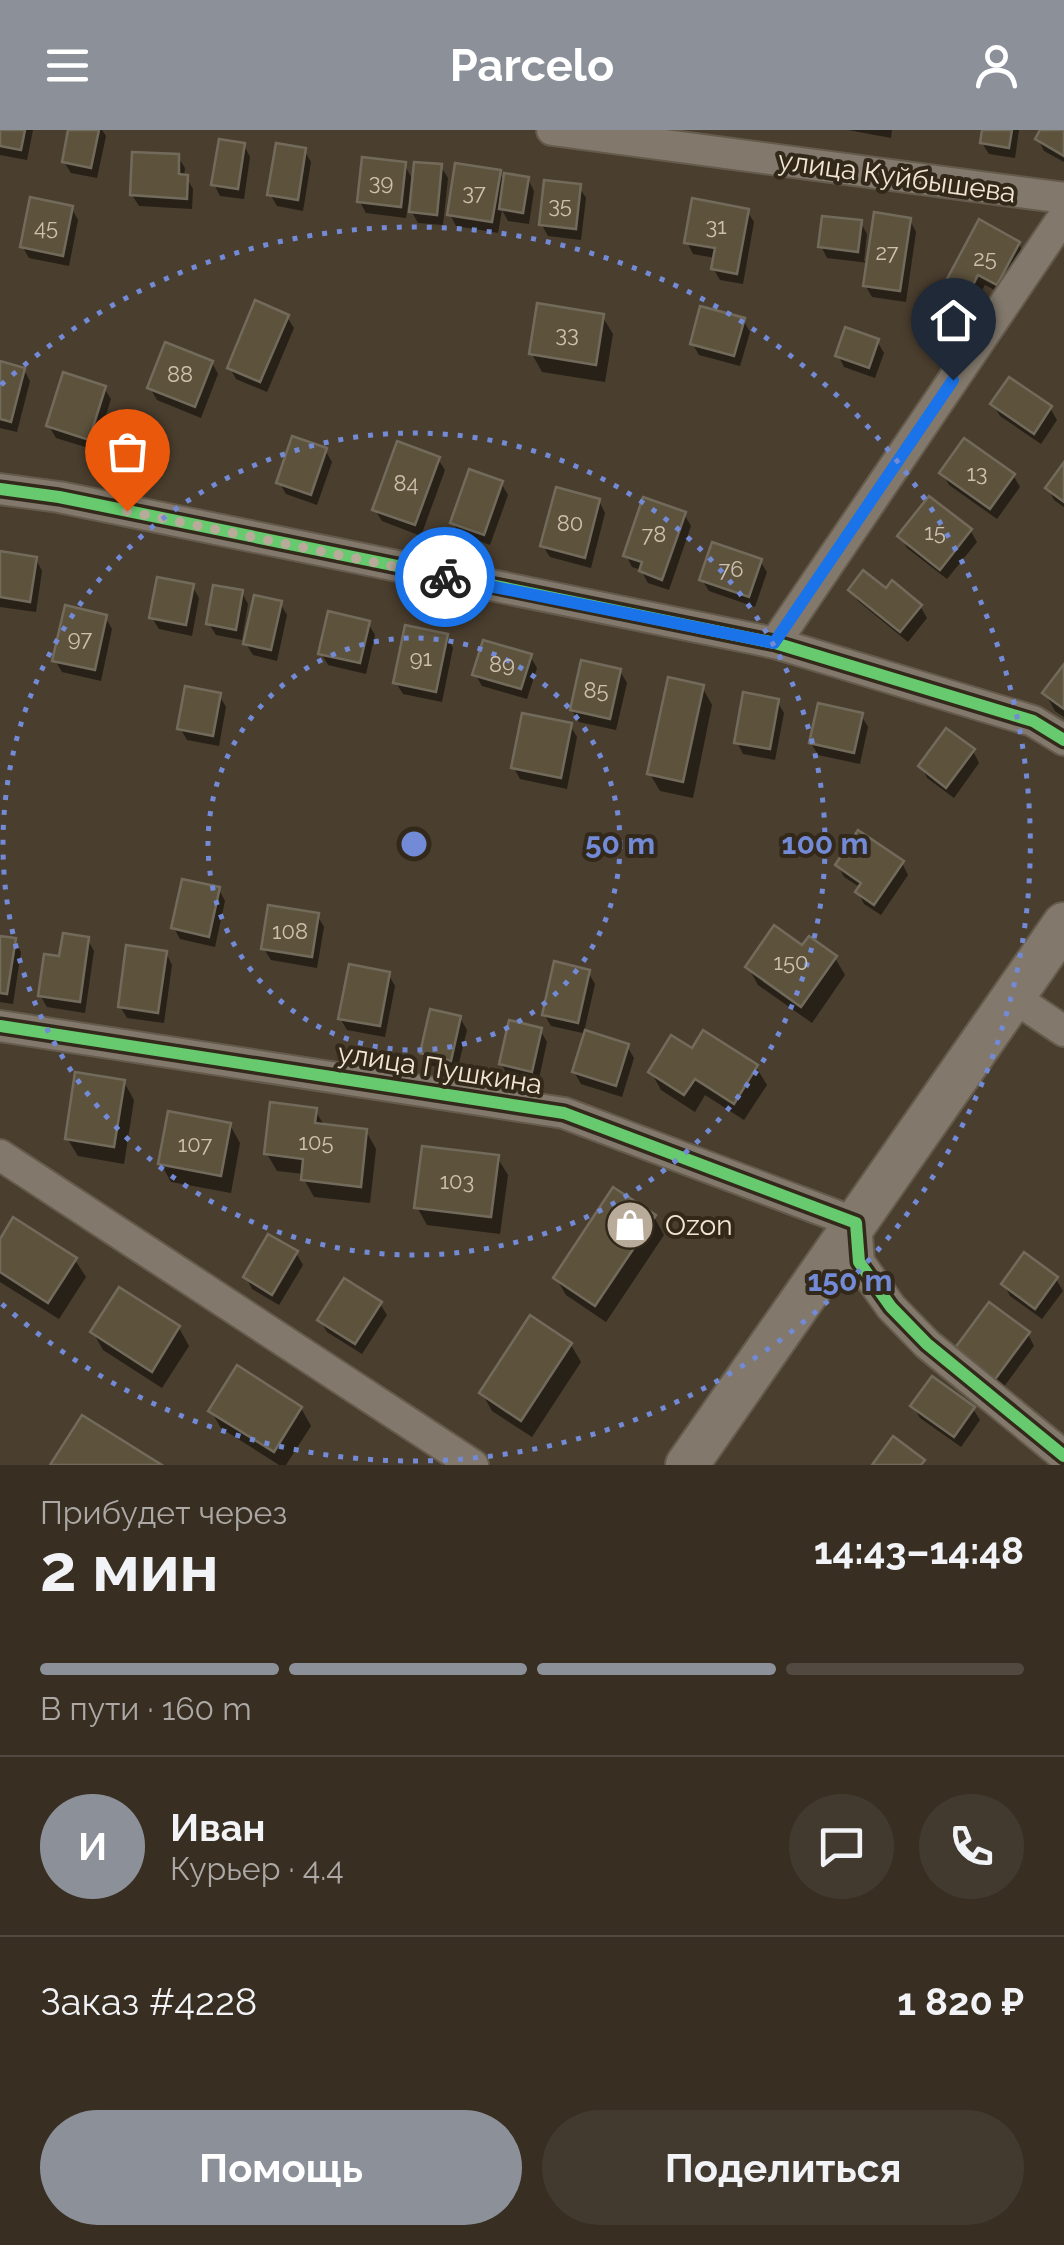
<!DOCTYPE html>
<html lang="ru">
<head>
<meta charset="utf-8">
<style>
  body { margin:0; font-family:Raleway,sans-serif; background:#433a2f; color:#f1f3f6; height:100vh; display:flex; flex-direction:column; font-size:38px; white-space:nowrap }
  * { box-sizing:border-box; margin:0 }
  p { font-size:32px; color:#aba8a5 }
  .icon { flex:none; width:55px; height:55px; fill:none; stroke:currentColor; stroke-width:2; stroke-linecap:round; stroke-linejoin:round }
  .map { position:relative; height:1335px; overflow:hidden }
  .side { display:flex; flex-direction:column; background:#382e22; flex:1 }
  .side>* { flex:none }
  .pin { position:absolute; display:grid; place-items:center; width:85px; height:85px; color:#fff; margin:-102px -42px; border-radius:50% 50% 50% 0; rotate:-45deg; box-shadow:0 0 10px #0007 }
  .pin .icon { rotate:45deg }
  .courier { position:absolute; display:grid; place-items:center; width:100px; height:100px; margin:-50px; border:8px solid #1a73e8; border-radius:50%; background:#fff; color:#222; box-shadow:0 2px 12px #0007 }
  .head em { font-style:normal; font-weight:700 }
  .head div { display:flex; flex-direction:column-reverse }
  .head { display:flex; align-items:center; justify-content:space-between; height:170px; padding:0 40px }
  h1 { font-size:65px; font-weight:700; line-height:75px }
  .bar { display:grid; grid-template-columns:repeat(4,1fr); gap:15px 10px; align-content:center; height:120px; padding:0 40px }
  .bar i { height:12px; border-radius:8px; background:#524a40 }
  .bar .active { background:#8c9099 }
  .bar p { grid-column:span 4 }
  .line { display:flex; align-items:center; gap:25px; padding:0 40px; border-top:2px solid #524a40 }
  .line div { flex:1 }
  .round { display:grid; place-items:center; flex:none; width:105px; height:105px; border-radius:52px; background:#433a2f }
  .cta { display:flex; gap:20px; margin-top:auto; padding:20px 40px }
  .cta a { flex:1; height:115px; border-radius:60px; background:#8c9099; color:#fff; font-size:40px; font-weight:700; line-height:115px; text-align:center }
  .cta a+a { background:#433a2f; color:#f1f3f6 }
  header { display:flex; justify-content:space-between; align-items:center; height:130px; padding:0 40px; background:#8c9099; color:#fff; font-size:45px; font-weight:700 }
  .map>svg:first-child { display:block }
  .shadow { fill:#0007 }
  .building { fill:#5d533d; stroke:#726b5c; stroke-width:2.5 }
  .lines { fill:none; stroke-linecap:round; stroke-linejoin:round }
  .street-casing { stroke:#655b4c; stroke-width:34 }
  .secondary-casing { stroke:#655b4c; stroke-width:46 }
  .street { stroke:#82786c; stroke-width:30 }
  .secondary { stroke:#82786c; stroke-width:42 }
  .cycleway-casing { stroke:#33291b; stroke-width:19 }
  .cycleway { stroke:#67ca6e; stroke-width:12 }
  .done { stroke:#b8ab99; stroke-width:10; stroke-dasharray:0 18 }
  .route { stroke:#1a73e8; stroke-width:12 }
  .ring { fill:none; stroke:#738ad6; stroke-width:5; stroke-dasharray:5 10 }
  .labels { text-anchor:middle; stroke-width:8; stroke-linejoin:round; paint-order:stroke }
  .number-label { font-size:22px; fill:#cec0ae }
  .street-label { font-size:28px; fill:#f3e5d3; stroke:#33291b }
  .poi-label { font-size:28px; fill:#f3e5d3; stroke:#33291b; text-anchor:start }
  .centre { fill:#738ad6; stroke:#33291b; stroke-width:5 }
  .ring-label { font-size:30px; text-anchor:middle; font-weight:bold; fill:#738ad6; stroke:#33291b; stroke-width:8; stroke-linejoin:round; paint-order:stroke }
</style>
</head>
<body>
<header><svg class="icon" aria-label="menu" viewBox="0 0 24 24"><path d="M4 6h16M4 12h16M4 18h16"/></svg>Parcelo<svg class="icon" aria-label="person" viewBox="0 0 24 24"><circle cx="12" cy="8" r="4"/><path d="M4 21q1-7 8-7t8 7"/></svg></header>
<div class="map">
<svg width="1064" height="1335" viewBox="0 0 1064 1335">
  <rect width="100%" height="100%" fill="#4a3e2e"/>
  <g class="shadow">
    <polygon points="0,0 33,0 27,30 0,25"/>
    <polygon points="71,0 102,0 106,6 97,48 71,43 64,32"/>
    <polygon points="848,0 892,0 891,8"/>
    <polygon points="984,0 1019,0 1015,28 989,24 982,13"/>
    <polygon points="1043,0 1064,0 1064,32 1044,21 1038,9"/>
    <polygon points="244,15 250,27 244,69 220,66 214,54"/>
    <polygon points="304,20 311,32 303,81 277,76 270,64"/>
    <polygon points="178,27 185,38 184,47 186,47 193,59 192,79 139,76 132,65"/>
    <polygon points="404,34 414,52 441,37 448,48 443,95 418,93 408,75 406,88 366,83 360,72"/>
    <polygon points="499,42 505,53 528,49 534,61 529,94 508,91 502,80 498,103 456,96 450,84"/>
    <polygon points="579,57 586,68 581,110 548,106 542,95"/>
    <polygon points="72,79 78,90 69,136 29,128 22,116"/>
    <polygon points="747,81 754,92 743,154 720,150 713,138 715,128 693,124 687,112"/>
    <polygon points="910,90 916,102 906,172 872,167 865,155 869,133 827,128 821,116 861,93 867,104 864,131 869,132"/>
    <polygon points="1019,114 1025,125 1004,165 985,155 976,171 956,160 950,149"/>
    <polygon points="602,186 613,204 605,252 542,242 532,224"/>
    <polygon points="287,187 294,198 267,262 236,249 230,238"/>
    <polygon points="743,190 750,202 740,236 699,225 692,213"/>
    <polygon points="877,211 884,223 875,248 844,237 838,225"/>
    <polygon points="0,233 24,240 30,251 17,302 0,298"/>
    <polygon points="212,233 218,244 201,288 157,270 150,258"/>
    <polygon points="104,258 111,269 95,320 56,308 49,296"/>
    <polygon points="993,274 1050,278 1057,290 1041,314 1000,286"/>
    <polygon points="325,320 332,332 317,375 286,364 279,352"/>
    <polygon points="438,329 445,340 421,406 382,391 375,380"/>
    <polygon points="1064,336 1064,377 1054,370 1048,358"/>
    <polygon points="942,343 1013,345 1020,357 997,389 949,355"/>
    <polygon points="501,353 508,365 490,415 460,404 453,393"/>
    <polygon points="599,371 605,383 591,438 550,427 543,416"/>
    <polygon points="684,384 691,396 669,460 648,453 641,440 632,437 626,425"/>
    <polygon points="970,400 977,412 947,449 907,418 900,406"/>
    <polygon points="0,424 36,429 42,441 36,482 0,477"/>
    <polygon points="760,431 767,442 755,477 709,461 702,450"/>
    <polygon points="192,456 199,468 192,506 159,499 152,488"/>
    <polygon points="851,460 886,461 920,476 927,488 908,512 858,471"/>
    <polygon points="242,463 248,474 242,510 216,505 209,494"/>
    <polygon points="280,473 287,485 277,531 253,525 246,514"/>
    <polygon points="105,487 112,499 101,551 62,542 55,530"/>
    <polygon points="368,493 375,505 366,544 328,535 321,523"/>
    <polygon points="447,506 453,518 442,572 403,564 396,553"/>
    <polygon points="530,526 537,538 527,569 482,556 475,544"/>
    <polygon points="1064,538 1064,587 1055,581 1045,563"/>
    <polygon points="620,541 627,553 616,600 579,592 572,580"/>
    <polygon points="702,557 712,575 693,668 660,661 650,644"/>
    <polygon points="219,565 226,577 219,616 187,610 180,598"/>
    <polygon points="777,571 784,583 775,630 743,624 737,612"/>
    <polygon points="861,585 868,597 860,634 818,625 811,613"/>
    <polygon points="570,595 577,607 567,659 520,649 514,638"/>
    <polygon points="973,621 979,633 954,668 927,648 921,636"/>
    <polygon points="902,733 908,745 881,785 864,774 858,762 861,758 844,747 838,735"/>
    <polygon points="219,760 225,771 215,817 180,809 174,798"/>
    <polygon points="317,785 324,797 317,838 271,830 264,819"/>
    <polygon points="0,808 15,811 21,822 13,874 0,872"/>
    <polygon points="87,809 94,821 85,883 47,877 40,865 62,829"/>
    <polygon points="803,819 835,828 845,845 812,893 758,855 748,837"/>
    <polygon points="166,823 172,835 164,893 127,888 120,876"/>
    <polygon points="588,842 595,854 584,902 627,916 634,928 622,967 581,954 574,942 587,904 551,896 544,884"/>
    <polygon points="388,844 395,856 385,907 347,900 340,888"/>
    <polygon points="460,888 467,900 457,941 429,935 422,923"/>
    <polygon points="540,900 547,912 538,953 508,945 501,934"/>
    <polygon points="756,937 767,955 744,990 705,965 695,982 661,960 651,942"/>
    <polygon points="124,952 134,970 124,1034 78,1026 67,1008"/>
    <polygon points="315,980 325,997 366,1001 376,1019 370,1073 314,1067 304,1049 304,1044 277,1041 267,1024"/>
    <polygon points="230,995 240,1013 231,1063 171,1052 161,1034"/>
    <polygon points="497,1027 508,1045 500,1104 427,1095 417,1077"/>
    <polygon points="654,1087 664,1105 606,1192 566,1165 556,1148"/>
    <polygon points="0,1113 75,1130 86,1147 59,1189 0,1152"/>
    <polygon points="296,1123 303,1135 279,1175 252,1159 246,1147"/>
    <polygon points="1056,1149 1063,1161 1042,1189 1010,1166 1004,1154"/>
    <polygon points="380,1174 387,1185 362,1224 327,1202 320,1190"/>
    <polygon points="179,1198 189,1216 162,1258 103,1220 93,1202"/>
    <polygon points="1028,1204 1034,1216 1000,1262 961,1234"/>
    <polygon points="571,1215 581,1232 532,1307 492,1281 482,1263"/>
    <polygon points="913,1276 973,1279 980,1290 961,1317 920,1288"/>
    <polygon points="301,1278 311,1296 286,1335 279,1335 221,1298 211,1281"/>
  </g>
  <g class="building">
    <polygon points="0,0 25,0 21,20 0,16"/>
    <polygon points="68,0 99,0 91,38 62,32"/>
    <polygon points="982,0 1012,0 1009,18 980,13"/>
    <polygon points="1040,0 1064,0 1064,26 1035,9"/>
    <polygon points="219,9 245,13 238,59 211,55"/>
    <polygon points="276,13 306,18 298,70 267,65"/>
    <polygon points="132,22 179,24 179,44 188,45 187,69 130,65"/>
    <polygon points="362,27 406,32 401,77 357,72"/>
    <polygon points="414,32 442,34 437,85 409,82"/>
    <polygon points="455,33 501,40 492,92 447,85"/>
    <polygon points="504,43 529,47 523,83 499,79"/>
    <polygon points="544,50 581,54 576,99 539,95"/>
    <polygon points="30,67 73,76 63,126 20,117"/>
    <polygon points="692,68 749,79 737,144 711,139 715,118 684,113"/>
    <polygon points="874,82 911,88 900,161 863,156"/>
    <polygon points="822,86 862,90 858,122 818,117"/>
    <polygon points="979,89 1020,112 997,155 978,145 970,161 947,149"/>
    <polygon points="255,170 289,185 260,252 227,238"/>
    <polygon points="537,173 604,184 596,235 529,224"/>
    <polygon points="700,176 745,188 734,226 690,214"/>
    <polygon points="845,197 879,209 869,238 835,226"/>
    <polygon points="165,212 213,231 195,277 147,258"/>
    <polygon points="0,231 25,238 11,292 0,289"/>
    <polygon points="63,242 106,256 89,310 46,296"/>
    <polygon points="1009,247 1052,276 1034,304 990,274"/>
    <polygon points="292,306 327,318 311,365 276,353"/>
    <polygon points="964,308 1015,344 990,379 939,343"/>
    <polygon points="397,311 440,327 415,395 372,380"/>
    <polygon points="1064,332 1064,372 1045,358"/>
    <polygon points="469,339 503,351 484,405 450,393"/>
    <polygon points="556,357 600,369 585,428 540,416"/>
    <polygon points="929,366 972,399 940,440 897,406"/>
    <polygon points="643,367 686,382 662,450 639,441 642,432 623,426"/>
    <polygon points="712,412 762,429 749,467 699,450"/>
    <polygon points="0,421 37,427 30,472 0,467"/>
    <polygon points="863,440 886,458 892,450 922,475 900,502 848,460"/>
    <polygon points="157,447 194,454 186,495 149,488"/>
    <polygon points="213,455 243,460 236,500 206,494"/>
    <polygon points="254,465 282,471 271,520 243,514"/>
    <polygon points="65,475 107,485 95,540 52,531"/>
    <polygon points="328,481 370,491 360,533 318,524"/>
    <polygon points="405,495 448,504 436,562 393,553"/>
    <polygon points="483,510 532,524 521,559 472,545"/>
    <polygon points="581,530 621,539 610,589 570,580"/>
    <polygon points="1064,534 1064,579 1042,563"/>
    <polygon points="668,547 704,555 683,652 647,644"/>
    <polygon points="185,556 221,563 213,606 177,599"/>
    <polygon points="743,562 779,569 770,619 734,613"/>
    <polygon points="818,573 863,583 854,623 809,613"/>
    <polygon points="522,583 572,593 561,648 511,638"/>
    <polygon points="946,598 975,619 946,658 918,636"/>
    <polygon points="858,700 904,731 874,775 855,762 861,753 835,735"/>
    <polygon points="182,749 220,757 209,807 171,798"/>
    <polygon points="268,775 319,783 312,827 261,819"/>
    <polygon points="774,795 802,815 809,806 837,826 801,877 745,837"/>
    <polygon points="63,803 89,807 80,872 38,866 44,824 59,826"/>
    <polygon points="0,806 16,808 7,864 0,863"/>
    <polygon points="126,815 167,821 158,883 118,877"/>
    <polygon points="554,831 590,840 578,893 542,885"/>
    <polygon points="349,834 390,842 380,896 338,889"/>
    <polygon points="430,879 461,886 451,931 420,923"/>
    <polygon points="509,890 542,898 532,942 499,934"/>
    <polygon points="585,900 629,914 616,956 572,942"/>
    <polygon points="703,900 758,935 734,974 695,949 684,965 648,942 671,905 692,918"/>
    <polygon points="75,942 125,950 114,1017 65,1009"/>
    <polygon points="270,972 317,978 315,993 367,999 361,1057 301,1050 303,1029 264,1024"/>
    <polygon points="168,981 231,993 221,1046 158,1034"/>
    <polygon points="422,1016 499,1025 491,1087 414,1078"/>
    <polygon points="613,1057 656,1085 595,1176 553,1148"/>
    <polygon points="13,1087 77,1128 48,1173 0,1142 0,1109"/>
    <polygon points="268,1104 298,1121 272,1165 243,1147"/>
    <polygon points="1024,1122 1058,1147 1035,1179 1001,1154"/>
    <polygon points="344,1148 382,1172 355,1214 317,1190"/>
    <polygon points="119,1157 180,1196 152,1242 90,1202"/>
    <polygon points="989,1172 1030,1202 993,1252 952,1222"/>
    <polygon points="530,1185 572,1213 521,1291 479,1263"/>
    <polygon points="237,1235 302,1277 274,1322 208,1281"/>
    <polygon points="932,1246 975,1277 954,1307 910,1276"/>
    <polygon points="82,1285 162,1335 50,1335"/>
    <polygon points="893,1306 925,1330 921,1335 872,1335"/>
  </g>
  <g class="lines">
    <g class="street-casing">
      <g id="street">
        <polyline points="552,0 1064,68"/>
        <polyline points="0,359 59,367 775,513 1033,591 1064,610"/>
        <polyline points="775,513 1064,86"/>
        <polyline points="1013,867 1064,901"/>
        <polyline points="0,896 564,983 856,1093 859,1132 891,1177 927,1214 1064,1326"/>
        <polyline points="0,1025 473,1335"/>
      </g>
    </g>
    <g class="secondary-casing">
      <polyline id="secondary" points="687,1335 1064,794"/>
    </g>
    <use href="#street" class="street"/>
    <use href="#secondary" class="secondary"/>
    <g class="cycleway-casing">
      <g id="cycleway">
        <polyline points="0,359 59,367 775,513 1033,591 1064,610"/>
        <polyline points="0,896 564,983 856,1093 859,1132 891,1177 927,1214 1064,1326"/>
      </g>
    </g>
    <use href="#cycleway" class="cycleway"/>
  </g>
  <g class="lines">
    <polyline class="done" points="127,381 445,447"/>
    <polyline class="route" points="445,447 774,513 953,250"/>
  </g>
  <g class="ring">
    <circle cx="414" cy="714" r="206"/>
    <circle cx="414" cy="714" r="411"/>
    <path d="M1 255A617 617 0 1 1 1 1173"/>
  </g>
  <defs>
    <g id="shop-disc" transform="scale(2.5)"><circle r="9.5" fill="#b8ab99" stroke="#33291b"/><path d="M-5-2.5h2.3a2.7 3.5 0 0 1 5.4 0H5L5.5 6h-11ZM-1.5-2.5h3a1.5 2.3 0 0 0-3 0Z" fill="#fff"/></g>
  </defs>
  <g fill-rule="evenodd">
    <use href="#shop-disc" x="630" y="1095"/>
  </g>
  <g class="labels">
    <g class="number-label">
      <text x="381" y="60">39</text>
      <text x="474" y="70">37</text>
      <text x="560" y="83">35</text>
      <text x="716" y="104">31</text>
      <text x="46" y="105">45</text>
      <text x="887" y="130">27</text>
      <text x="985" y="136">25</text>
      <text x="567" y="212">33</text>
      <text x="180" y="252">88</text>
      <text x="977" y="351">13</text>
      <text x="406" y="361">84</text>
      <text x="570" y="401">80</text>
      <text x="935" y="410">15</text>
      <text x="654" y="412">78</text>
      <text x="731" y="447">76</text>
      <text x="80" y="516">97</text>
      <text x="421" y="536">91</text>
      <text x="502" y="542">89</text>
      <text x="596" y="568">85</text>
      <text x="290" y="809">108</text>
      <text x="791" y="840">150</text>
      <text x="316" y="1020">105</text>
      <text x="195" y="1022">107</text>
      <text x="457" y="1059">103</text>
    </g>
    <g class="street-label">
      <text transform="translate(897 46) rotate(8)" y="10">улица Куйбышева</text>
      <text transform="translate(440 938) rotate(9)" y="10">улица Пушкина</text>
    </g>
    <g class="poi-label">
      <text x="665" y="1105">Ozon</text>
    </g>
  </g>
  <circle cx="414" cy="714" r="15" class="centre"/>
  <g class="ring-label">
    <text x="620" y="724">50 m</text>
    <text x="825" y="724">100 m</text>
    <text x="850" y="1161">150 m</text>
  </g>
</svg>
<div class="pin" style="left:127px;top:381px;background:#ea580c"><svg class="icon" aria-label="bag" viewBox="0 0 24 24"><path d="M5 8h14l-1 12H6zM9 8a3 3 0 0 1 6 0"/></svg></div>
<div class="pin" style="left:953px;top:250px;background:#1f2937"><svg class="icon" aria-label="home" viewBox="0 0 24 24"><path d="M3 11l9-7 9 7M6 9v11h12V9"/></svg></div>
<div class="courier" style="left:445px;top:447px"><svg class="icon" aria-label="bike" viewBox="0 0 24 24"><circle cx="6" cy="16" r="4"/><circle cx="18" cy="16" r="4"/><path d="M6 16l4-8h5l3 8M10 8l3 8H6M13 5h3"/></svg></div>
</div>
<section class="side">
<div class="head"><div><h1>2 мин</h1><p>Прибудет через</p></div><em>14:43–14:48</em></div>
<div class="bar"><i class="active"></i><i class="active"></i><i class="active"></i><i></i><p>В пути · 160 m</p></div>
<div class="line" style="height:180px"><b class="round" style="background:#8c9099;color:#fff">И</b><div><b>Иван</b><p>Курьер · 4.4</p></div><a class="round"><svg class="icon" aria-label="chat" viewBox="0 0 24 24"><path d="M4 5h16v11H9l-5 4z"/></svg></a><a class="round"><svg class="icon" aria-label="phone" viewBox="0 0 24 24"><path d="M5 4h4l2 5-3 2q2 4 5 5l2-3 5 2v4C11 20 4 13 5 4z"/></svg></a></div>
<div class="line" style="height:130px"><div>Заказ #4228</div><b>1 820 ₽</b></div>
<div class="cta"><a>Помощь</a><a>Поделиться</a></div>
</section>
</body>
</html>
